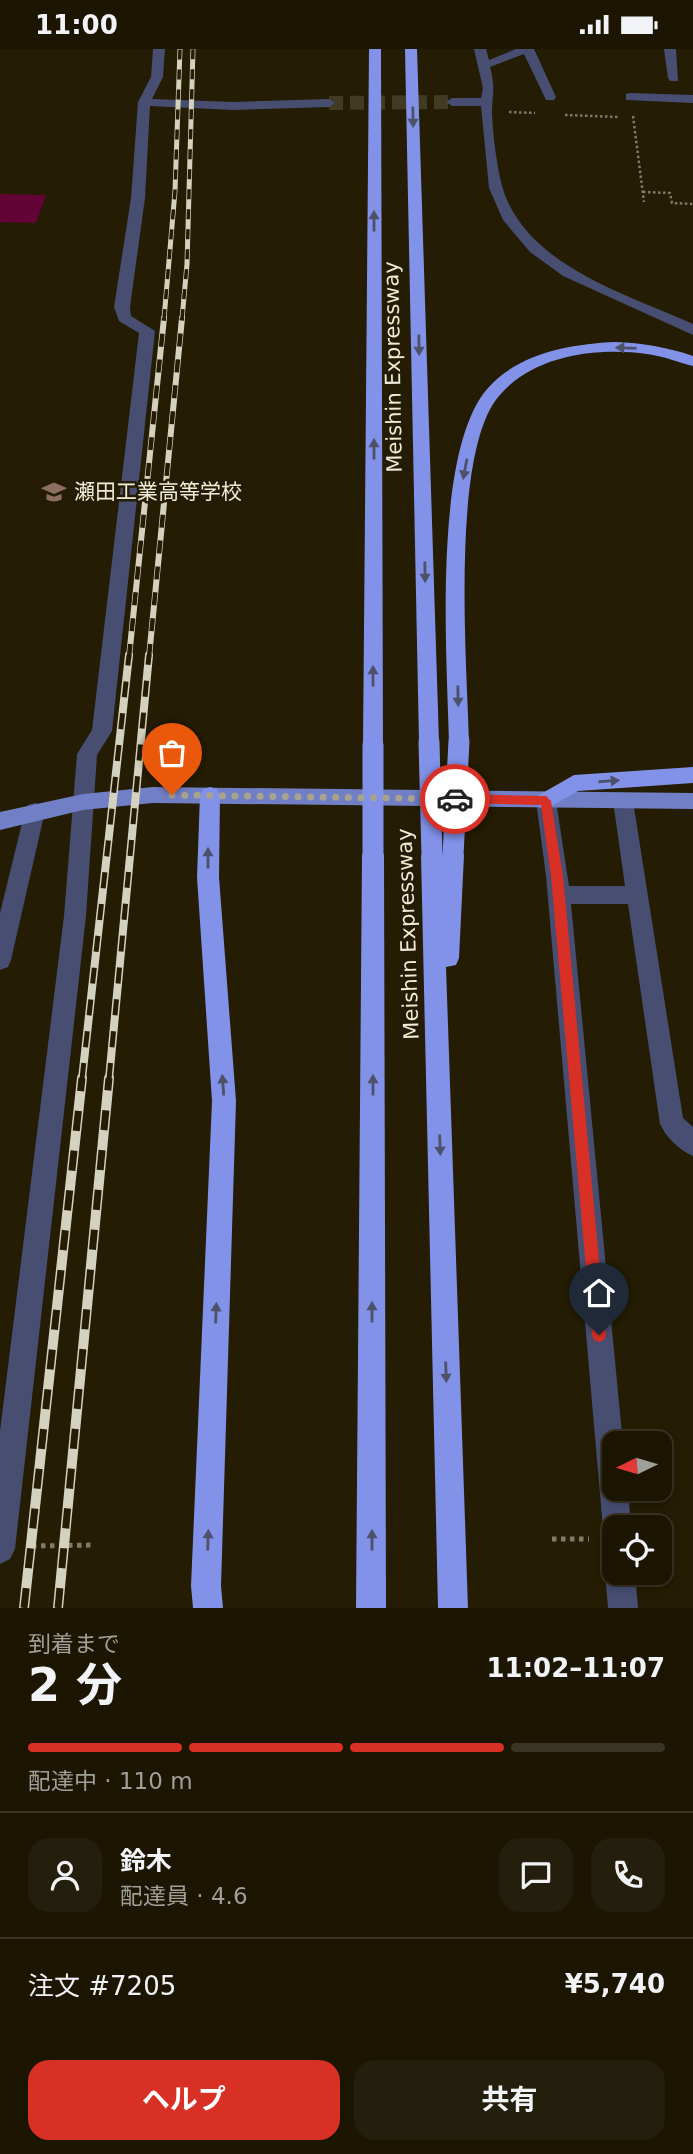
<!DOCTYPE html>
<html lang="ja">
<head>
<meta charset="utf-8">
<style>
  body { margin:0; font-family:"DejaVu Sans","Noto Sans JP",sans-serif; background:#241e0c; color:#f1f3f6; height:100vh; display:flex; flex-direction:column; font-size:26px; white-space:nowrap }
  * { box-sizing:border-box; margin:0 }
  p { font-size:23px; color:#a09f99 }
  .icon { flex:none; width:38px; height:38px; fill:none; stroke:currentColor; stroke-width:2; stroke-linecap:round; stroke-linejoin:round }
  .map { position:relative; height:1559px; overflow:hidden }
  .panel { display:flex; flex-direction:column; background:#1b1502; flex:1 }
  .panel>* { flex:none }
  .needle { width:46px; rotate:265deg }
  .controls { position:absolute; left:602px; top:1382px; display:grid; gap:14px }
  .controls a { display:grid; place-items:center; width:70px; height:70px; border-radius:14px; background:#1b1502; box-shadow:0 4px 10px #0003,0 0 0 2px #393424; font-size:35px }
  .pin { position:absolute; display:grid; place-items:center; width:60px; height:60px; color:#fff; margin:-72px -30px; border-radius:50% 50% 50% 0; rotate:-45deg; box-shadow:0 0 7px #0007 }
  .pin .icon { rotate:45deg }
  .courier { position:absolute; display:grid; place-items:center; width:70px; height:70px; margin:-35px; border:5px solid #d93025; border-radius:50%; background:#fff; color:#222; box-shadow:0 2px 9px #0007 }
  .headline em { font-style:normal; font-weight:700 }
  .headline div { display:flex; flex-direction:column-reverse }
  .headline { display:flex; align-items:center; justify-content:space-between; height:119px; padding:0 28px }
  h1 { font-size:46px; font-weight:700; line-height:52px }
  .bar { display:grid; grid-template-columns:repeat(4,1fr); gap:10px 7px; align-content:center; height:84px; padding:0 28px }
  .bar i { height:9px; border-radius:5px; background:#393424 }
  .bar .active { background:#d93025 }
  .bar p { grid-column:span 4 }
  .line { display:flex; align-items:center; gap:18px; padding:0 28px; border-top:2px solid #393424 }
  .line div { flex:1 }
  .round { display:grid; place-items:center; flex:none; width:74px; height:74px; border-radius:21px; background:#241e0c }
  .action { display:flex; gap:14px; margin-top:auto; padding:14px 28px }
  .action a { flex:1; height:80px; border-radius:21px; background:#d93025; color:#fff; font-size:28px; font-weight:700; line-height:80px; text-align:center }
  .action a+a { background:#241e0c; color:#f1f3f6 }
  .status { display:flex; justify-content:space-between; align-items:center; height:49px; padding:0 35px; background:#1b1502; direction:ltr }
  .status svg { height:19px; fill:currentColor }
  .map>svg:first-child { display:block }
  .building { fill:#620536 }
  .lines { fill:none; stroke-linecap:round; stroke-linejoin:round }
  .minor-tunnel { stroke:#423b23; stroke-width:14; stroke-dasharray:14 7; stroke-linecap:butt }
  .path-far1 { stroke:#817a66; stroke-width:2.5; stroke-dasharray:2.5 2.5; stroke-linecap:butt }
  .path { stroke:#817a66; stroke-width:5; stroke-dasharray:4.5 4.5; stroke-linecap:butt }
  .minor { fill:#474e71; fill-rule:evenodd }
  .primary { fill:#717fc6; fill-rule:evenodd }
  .motorway { fill:#8292e8; fill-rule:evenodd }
  .rail-far3-casing { stroke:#d5d1bf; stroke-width:5 }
  .rail-far2-casing { stroke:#d5d1bf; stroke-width:6 }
  .rail-far1-casing { stroke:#d5d1bf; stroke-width:8 }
  .rail-casing { stroke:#d5d1bf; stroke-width:10 }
  .rail-far3 { stroke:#241c03; stroke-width:3.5; stroke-dasharray:10; stroke-linecap:butt }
  .rail-far2 { stroke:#241c03; stroke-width:4.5; stroke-dasharray:13; stroke-linecap:butt }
  .rail-far1 { stroke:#241c03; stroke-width:5; stroke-dasharray:16; stroke-linecap:butt }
  .rail { stroke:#241c03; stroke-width:7; stroke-dasharray:20; stroke-linecap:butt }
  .motorway-bridge { stroke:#8292e8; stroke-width:21 }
  .oneway { fill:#4e516a }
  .route { fill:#d93025 }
  .done { stroke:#a8a38f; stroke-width:7; stroke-dasharray:0 12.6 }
  .labels { text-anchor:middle; stroke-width:5; stroke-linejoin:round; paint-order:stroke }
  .street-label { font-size:21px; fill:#efebdb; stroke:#241c03 }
  .poi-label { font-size:21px; fill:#efebdb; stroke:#241c03; text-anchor:start }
</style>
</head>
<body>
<div class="status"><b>11:00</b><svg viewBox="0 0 49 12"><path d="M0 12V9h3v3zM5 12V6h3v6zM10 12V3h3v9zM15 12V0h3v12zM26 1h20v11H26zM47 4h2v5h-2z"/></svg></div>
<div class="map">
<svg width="693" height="1559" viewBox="0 0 693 1559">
  <rect width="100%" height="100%" fill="#241c03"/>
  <polygon class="building" points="0,145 46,146 36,174 0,173"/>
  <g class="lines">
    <polyline class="minor-tunnel" points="329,54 452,53"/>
    <g class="path-far1">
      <polyline points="509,63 535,64"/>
      <polyline points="565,66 619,68"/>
      <polyline points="633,67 644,153"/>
      <polyline points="643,143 670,144 672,154 693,155"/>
    </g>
    <g class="path">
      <polyline points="552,1490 589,1490"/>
      <polyline points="32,1497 94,1496"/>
    </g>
    <g class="minor">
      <polygon points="153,0 165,0 163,28 152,50 233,53 329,50 335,54 329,58 233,61 150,57 145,149 130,258 131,267 155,282 112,682 97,706 86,867 15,1500 10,1510 0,1515 0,1382 64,867 77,705 92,681 139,284 119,272 114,258 131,149 138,53 151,28"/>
      <path d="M474 0H486L489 11 516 0H534L556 48 554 51H546L524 5 490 18C496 40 492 45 492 65 493 86 497 120 503 140 527 217 627 245 693 275V286L563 227 530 203 503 171 489 139 481 57H452L446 53 452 49H481L483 39Z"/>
      <polygon points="664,0 676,0 678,32 670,32 668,29"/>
      <polygon points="630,44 693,46 693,54 626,51 626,45"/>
      <path d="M546 744 553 746 556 752 569 837H625L613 752 616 746 623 744 630 746 633 752 683 1069 693 1078V1107C679 1101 666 1088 660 1075L628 855H571L623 1395H614V1440H628L631 1479H614V1492L607 1489 603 1479 546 827 536 752 539 746Z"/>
      <polygon points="35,754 42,756 45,762 11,911 8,918 0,921 0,864 25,762 28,756"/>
      <polygon points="614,1512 614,1524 635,1524 638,1559 608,1559 605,1524 610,1514"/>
    </g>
    <polygon class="primary" points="153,738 693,744 693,760 153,754 83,761 0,781 0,763 83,745"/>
    <g class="motorway">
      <polygon points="369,0 381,0 383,696 380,702 373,704 366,702 363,696"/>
      <polygon points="405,0 417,0 439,693 436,699 429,701 422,699 419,693"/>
      <path d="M615 293C642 294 667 298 693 307V317C677 313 663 307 647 305 597 298 533 306 499 347 450 404 467 615 469 692L466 698 459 700 452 698 449 692C447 608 432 402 488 339 519 304 571 295 615 293Z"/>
      <polygon points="693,718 693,734 578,742 546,760 539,758 536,752 539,746 574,726"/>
      <polygon points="210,738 217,740 220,746 219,828 236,1052 221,1537 223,1559 193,1559 191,1537 212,1052 197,828 200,746 203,740"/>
      <polygon points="373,797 381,800 384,806 386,1559 356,1559 362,806 365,800"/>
      <polygon points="453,797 461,800 464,806 459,909 456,916 446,918 468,1559 438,1559 421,807 424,801 432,798 440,801 442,806 445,800"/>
    </g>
    <g class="rail-far3-casing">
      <g id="rail-far3">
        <polyline points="164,270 175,142 180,0"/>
        <polyline points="182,270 187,215 193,0"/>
      </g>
    </g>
    <g class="rail-far2-casing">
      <g id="rail-far2">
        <polyline points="129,608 164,269"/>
        <polyline points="149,608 182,269"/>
      </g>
    </g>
    <g class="rail-far1-casing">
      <g id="rail-far1">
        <polyline points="82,1030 129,606"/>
        <polyline points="109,1030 149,606"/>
      </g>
    </g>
    <g class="rail-casing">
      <g id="rail">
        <polyline points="24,1559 82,1029"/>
        <polyline points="58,1559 109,1029"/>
      </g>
    </g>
    <use href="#rail-far3" class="rail-far3"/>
    <use href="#rail-far2" class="rail-far2"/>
    <use href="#rail-far1" class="rail-far1"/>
    <use href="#rail" class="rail"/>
    <g class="motorway-bridge">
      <polyline points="429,693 432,807"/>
      <polyline points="373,696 373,806"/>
      <polyline points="453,806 459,692"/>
    </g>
  </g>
  <defs><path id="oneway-solid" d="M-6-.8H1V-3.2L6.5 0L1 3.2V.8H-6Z" transform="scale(1.75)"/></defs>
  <g class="oneway">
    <use href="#oneway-solid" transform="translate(413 68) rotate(89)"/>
    <use href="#oneway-solid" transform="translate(374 172) rotate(-90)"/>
    <use href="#oneway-solid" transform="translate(419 296) rotate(89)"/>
    <use href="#oneway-solid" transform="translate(626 299) rotate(-178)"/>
    <use href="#oneway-solid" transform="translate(374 400) rotate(-90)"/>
    <use href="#oneway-solid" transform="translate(465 420) rotate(101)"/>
    <use href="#oneway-solid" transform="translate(425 523) rotate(89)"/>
    <use href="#oneway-solid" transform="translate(373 627) rotate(-90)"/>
    <use href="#oneway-solid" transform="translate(458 647) rotate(89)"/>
    <use href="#oneway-solid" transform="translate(609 732) rotate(-4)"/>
    <use href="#oneway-solid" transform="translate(208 809) rotate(-90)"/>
    <use href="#oneway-solid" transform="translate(223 1036) rotate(-94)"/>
    <use href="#oneway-solid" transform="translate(373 1036) rotate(-90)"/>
    <use href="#oneway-solid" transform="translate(440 1096) rotate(88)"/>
    <use href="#oneway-solid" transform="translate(372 1263) rotate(-90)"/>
    <use href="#oneway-solid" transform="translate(216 1264) rotate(-88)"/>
    <use href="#oneway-solid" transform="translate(446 1323) rotate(88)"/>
    <use href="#oneway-solid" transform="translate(208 1491) rotate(-88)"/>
    <use href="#oneway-solid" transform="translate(372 1491) rotate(-90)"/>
  </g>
  <polygon class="route" points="455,745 546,747 551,752 563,827 606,1286 604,1291 599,1293 594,1291 592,1286 551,827 541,756 455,754 449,750"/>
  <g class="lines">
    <polyline class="done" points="172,746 455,750"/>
  </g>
  <defs>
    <g id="school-bare" transform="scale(1.89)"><path d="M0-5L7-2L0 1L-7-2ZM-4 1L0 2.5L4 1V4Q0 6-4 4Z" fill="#8d6e63" stroke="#241c03" stroke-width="2.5" paint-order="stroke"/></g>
  </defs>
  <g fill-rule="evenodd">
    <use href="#school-bare" x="54" y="443"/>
  </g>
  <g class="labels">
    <g class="street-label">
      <text transform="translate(393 318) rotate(-91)" y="7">Meishin Expressway</text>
      <text transform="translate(408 885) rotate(-92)" y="7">Meishin Expressway</text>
    </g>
    <g class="poi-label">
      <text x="74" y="450">瀬田工業高等学校</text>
    </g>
  </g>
</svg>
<div class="controls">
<a><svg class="needle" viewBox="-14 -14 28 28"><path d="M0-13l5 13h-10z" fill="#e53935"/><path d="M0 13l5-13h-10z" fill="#a09f99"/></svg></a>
<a><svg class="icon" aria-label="locate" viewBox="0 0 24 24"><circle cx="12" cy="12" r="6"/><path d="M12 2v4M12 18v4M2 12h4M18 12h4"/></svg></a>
</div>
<div class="pin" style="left:172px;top:746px;background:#ea580c"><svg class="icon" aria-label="bag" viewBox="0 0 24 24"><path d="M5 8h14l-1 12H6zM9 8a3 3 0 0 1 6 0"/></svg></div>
<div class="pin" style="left:599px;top:1286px;background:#1f2937"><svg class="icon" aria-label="home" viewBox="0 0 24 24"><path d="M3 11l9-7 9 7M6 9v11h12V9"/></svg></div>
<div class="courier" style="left:455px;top:750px"><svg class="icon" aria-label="car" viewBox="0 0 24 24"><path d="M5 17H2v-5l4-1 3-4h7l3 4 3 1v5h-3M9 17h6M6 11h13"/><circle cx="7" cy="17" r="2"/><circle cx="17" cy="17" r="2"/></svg></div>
</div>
<section class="panel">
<div class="headline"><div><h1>2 分</h1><p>到着まで</p></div><em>11:02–11:07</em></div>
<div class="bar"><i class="active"></i><i class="active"></i><i class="active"></i><i></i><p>配達中 · 110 m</p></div>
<div class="line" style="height:126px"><a class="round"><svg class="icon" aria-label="person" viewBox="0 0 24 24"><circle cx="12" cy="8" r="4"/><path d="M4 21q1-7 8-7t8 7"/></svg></a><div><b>鈴木</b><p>配達員 · 4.6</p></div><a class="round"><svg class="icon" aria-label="chat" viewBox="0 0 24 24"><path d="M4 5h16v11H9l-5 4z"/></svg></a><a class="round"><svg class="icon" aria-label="phone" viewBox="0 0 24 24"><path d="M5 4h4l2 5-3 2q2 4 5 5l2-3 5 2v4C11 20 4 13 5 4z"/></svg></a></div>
<div class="line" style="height:91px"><div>注文 #7205</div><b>¥5,740</b></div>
<div class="action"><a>ヘルプ</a><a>共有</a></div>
</section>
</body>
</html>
